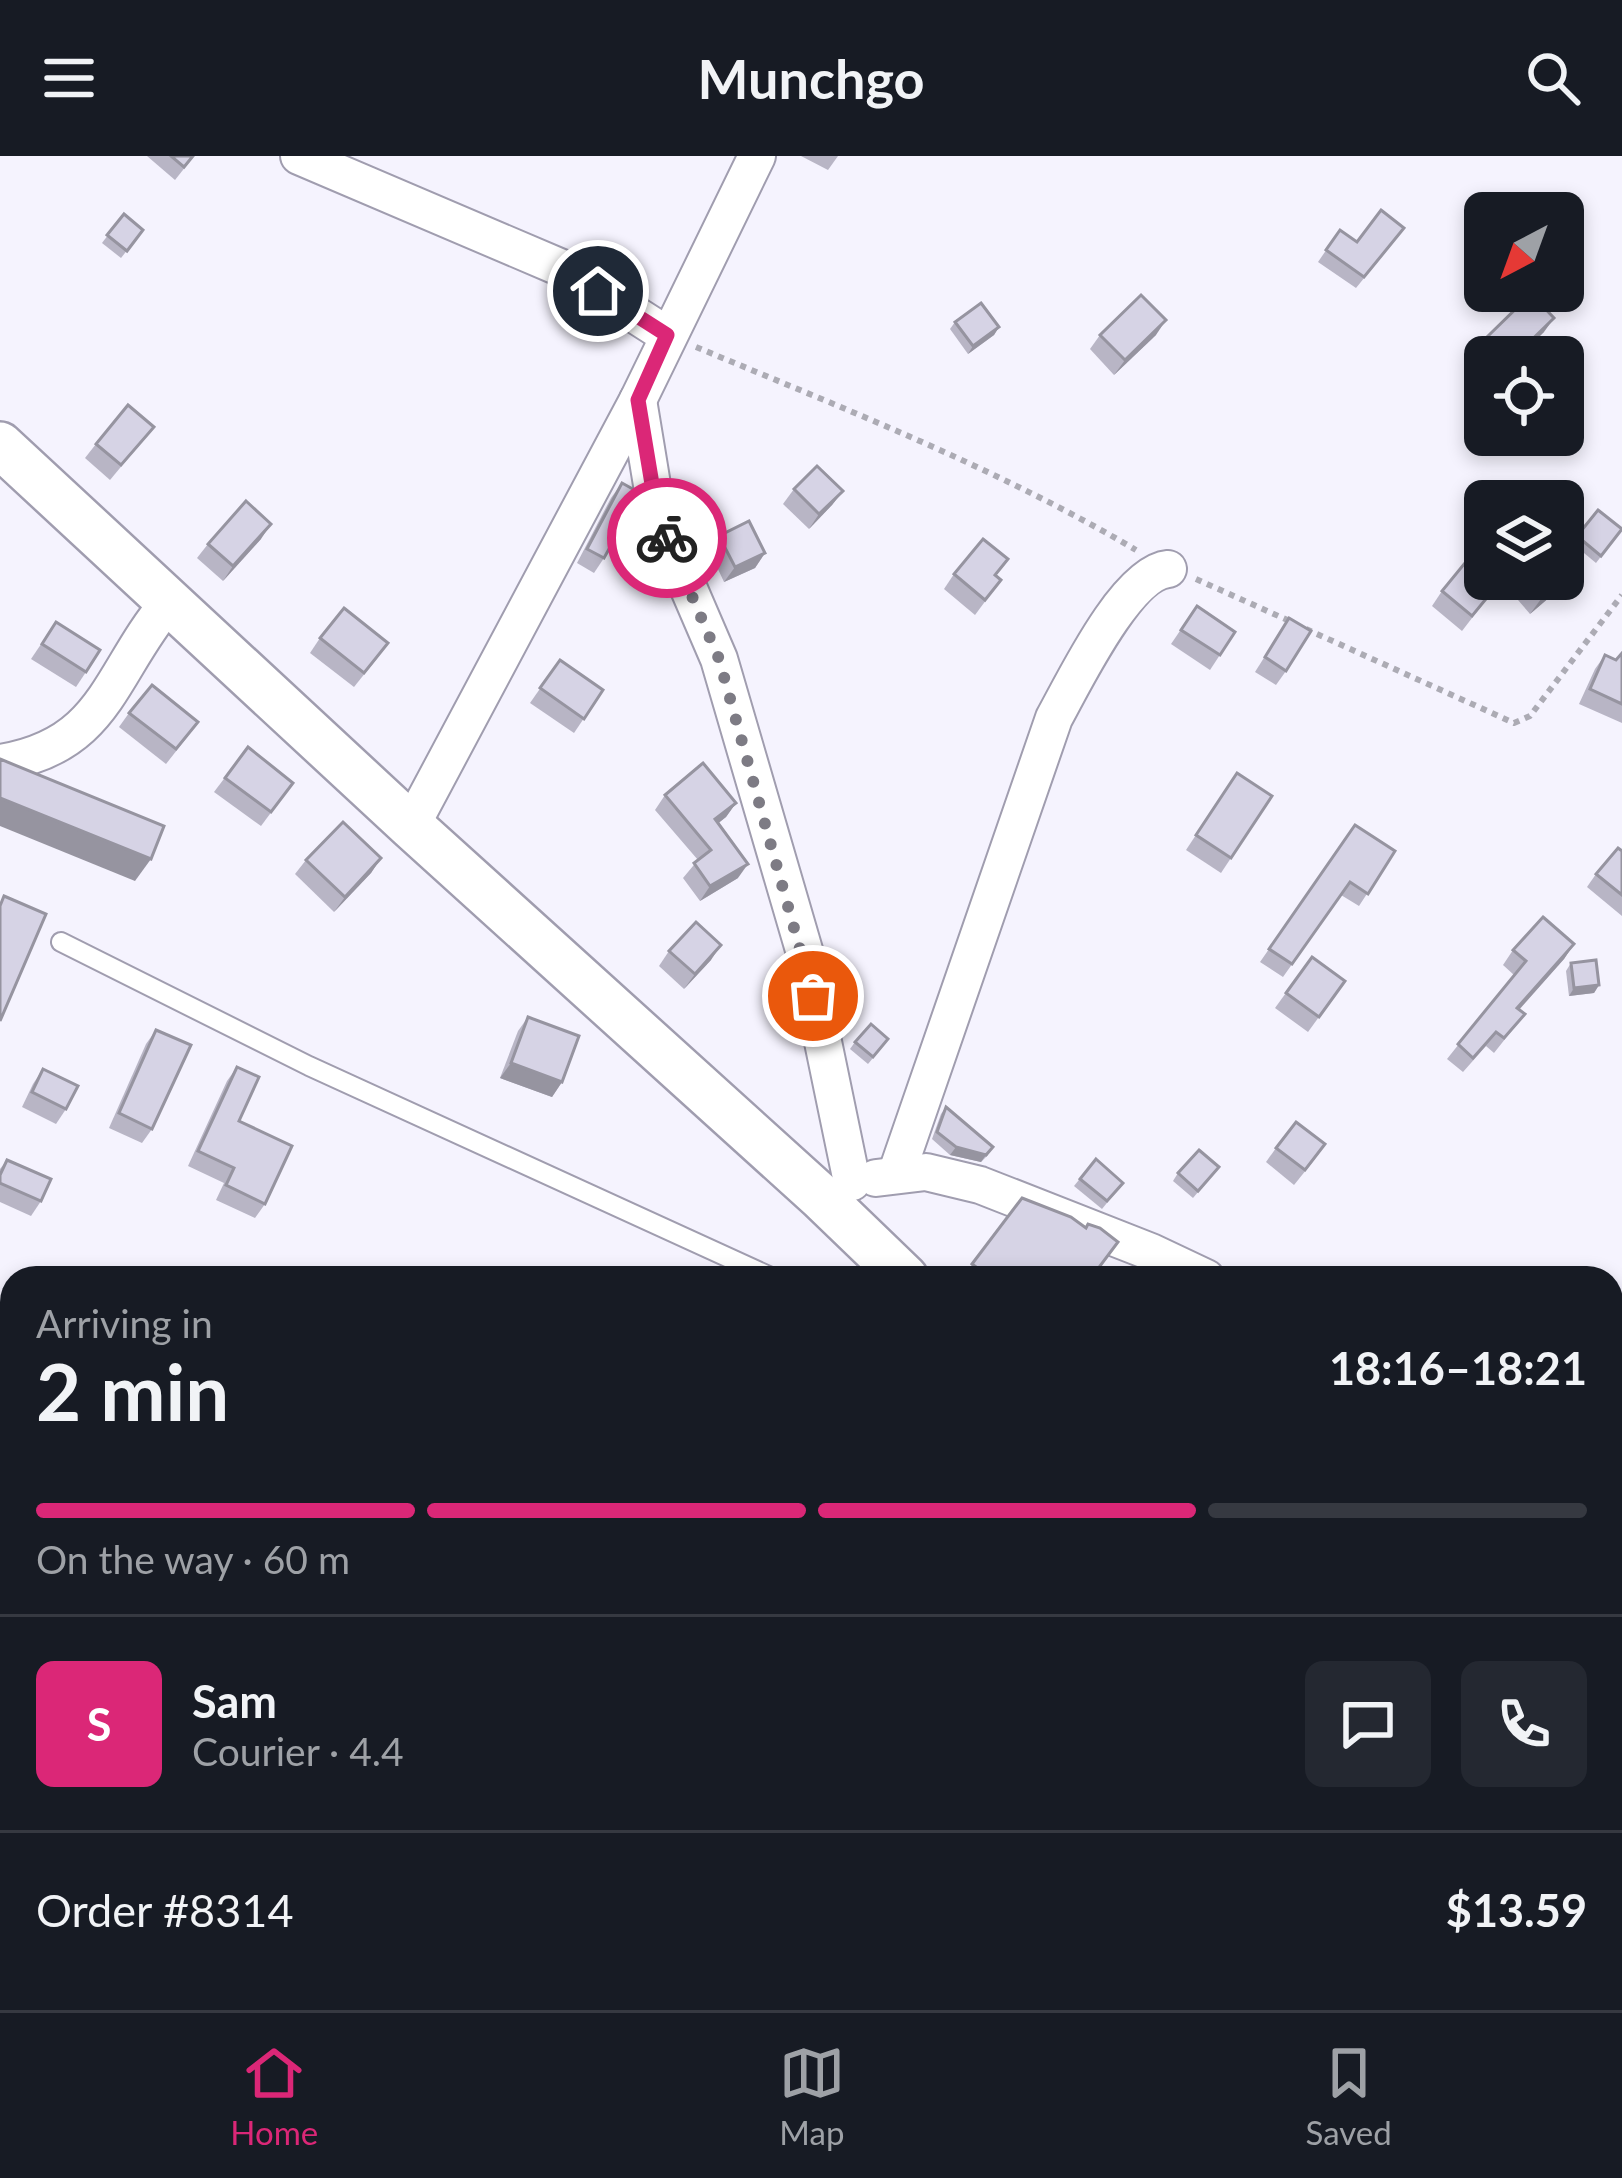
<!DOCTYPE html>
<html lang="en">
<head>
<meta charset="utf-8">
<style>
  body { margin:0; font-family:Lato,sans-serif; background:#242831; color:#f1f3f6; height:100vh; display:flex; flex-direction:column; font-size:45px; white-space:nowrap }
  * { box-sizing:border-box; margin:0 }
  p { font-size:39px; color:#9ea1a6 }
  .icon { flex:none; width:66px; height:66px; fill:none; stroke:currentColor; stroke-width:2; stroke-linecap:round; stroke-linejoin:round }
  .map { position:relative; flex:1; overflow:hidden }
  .drawer { position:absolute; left:0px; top:1110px; width:1623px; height:744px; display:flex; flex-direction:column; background:#171b24; border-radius:36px 36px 0 0; box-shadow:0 6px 18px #0003 }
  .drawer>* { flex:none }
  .needle { width:78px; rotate:221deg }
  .controls { position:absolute; left:1464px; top:36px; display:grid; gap:24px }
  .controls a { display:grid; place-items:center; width:120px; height:120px; border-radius:18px; background:#171b24; box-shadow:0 6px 18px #0003; font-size:60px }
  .pin { position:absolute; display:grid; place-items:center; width:102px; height:102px; color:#fff; margin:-51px; border:6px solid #fff; border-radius:50%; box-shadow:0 3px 12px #0007 }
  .courier { position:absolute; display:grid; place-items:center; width:120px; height:120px; margin:-60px; border:9px solid #db2777; border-radius:50%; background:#fff; color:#222; box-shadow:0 3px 15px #0007 }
  .head em { font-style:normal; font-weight:700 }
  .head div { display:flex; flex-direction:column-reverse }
  .head { display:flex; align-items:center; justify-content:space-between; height:204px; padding:0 36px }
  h1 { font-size:78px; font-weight:700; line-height:90px }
  .bar { display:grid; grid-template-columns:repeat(4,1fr); gap:18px 12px; align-content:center; height:144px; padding:0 36px }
  .bar i { height:15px; border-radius:9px; background:#363941 }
  .bar .selected { background:#db2777 }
  .bar p { grid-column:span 4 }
  .line { display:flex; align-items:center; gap:30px; padding:0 36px; border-top:3px solid #363941 }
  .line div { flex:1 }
  .round { display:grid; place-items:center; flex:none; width:126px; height:126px; border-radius:18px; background:#242831 }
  header { display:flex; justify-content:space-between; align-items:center; height:156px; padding:0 36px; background:#171b24; font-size:54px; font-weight:700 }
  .tabs { display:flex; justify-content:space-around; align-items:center; height:168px; border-top:3px solid #363941; background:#171b24; font-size:33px; color:#9ea1a6 }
  .tabs a { display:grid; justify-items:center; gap:6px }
  .tabs .selected { color:#db2777 }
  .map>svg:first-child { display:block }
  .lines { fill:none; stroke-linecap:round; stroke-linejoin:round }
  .service-casing { stroke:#a09daf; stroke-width:22 }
  .minor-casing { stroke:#a09daf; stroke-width:40 }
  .tertiary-casing { stroke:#a09daf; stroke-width:50 }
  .path { stroke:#acabb4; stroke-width:6; stroke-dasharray:6 6; stroke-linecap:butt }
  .service { stroke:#fff; stroke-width:18 }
  .minor { stroke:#fff; stroke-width:36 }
  .tertiary { stroke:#fff; stroke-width:45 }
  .wall { fill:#b8b5c5 }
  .shaded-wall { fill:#9694a0 }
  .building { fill:#d6d3e5; stroke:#9694a0; stroke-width:3 }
  .done { stroke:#7d7b84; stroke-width:12; stroke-dasharray:0 21.6 }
  .route { stroke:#db2777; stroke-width:15 }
</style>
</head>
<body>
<header><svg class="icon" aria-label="menu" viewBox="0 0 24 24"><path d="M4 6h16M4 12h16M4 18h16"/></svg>Munchgo<svg class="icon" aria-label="search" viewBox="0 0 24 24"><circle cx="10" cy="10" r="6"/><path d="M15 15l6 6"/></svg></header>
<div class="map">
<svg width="1622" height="1854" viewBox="0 0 1622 1854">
  <rect width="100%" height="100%" fill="#f5f3fe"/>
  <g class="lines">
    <g class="service-casing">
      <polyline id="service" points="61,786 309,910 773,1122"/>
    </g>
    <g class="minor-casing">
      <g id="minor">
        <polyline points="299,0 564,113 667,179"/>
        <polyline points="638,244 657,359 719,503 804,794 852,1026"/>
        <path d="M0 607C107 590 109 517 169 446"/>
        <polyline points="411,670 638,244 757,0"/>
        <path d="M896 1019 1054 562C1074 526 1126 417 1168 413"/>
        <polyline points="876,1022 926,1016 980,1029 1151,1096 1206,1122"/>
        <polyline points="1611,1309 1622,1314"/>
        <polyline points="0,1732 8,1721 12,1703"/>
        <polyline points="431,1842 460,1854"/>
        <polyline points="773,1842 780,1854"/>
        <polyline points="501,1854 512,1842"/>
        <polyline points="1601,1854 1605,1842"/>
      </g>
    </g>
    <g class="tertiary-casing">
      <g id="tertiary">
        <polyline points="0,289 411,670 821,1041 905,1122"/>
        <polyline points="1611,1785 1622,1796"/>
      </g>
    </g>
    <g class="path">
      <path d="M696 191C845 253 997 312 1136 394"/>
      <polyline points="1196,423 1294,467"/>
      <polyline points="1306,473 1514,567 1530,560 1622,439"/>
    </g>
    <use href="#service" class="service"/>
    <use href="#minor" class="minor"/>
    <use href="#tertiary" class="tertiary"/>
  </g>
  <g class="wall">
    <polygon points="147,0 194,0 175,24"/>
    <polygon points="801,0 838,0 828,14"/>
    <polygon points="124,58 143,74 121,102 102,87"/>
    <polygon points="1340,74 1357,86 1396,83 1356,132 1318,106"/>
    <polygon points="955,166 999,171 994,179 968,198 950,173"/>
    <polygon points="1544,176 1518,201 1485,201 1485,204 1477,196 1487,181"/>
    <polygon points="1100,179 1156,179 1114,219 1090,193"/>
    <polygon points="154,271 110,324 85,302 96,288"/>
    <polygon points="622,327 604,402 594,417 577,407 611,342"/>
    <polygon points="794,333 843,335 832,349 809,373 783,348"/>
    <polygon points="1598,354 1622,373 1596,407 1572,387"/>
    <polygon points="719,380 765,397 755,412 724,426 709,394"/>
    <polygon points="261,383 223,425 197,402 208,388"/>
    <polygon points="954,418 996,420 1001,424 975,459 944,433"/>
    <polygon points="1510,423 1561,423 1561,425 1551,440 1530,458 1505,429"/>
    <polygon points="1499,427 1462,475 1432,450 1442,435"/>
    <polygon points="1197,450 1235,476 1210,514 1171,488"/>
    <polygon points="1289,462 1286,515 1276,529 1255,516"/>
    <polygon points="56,466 86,516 76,531 31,503"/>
    <polygon points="320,482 378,501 354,531 310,497"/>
    <polygon points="1622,497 1622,567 1579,548 1595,513 1605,499 1616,504"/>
    <polygon points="560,504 603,534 574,577 530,547"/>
    <polygon points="129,557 188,580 166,608 119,571"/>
    <polygon points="248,591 293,627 261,670 214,636"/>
    <polygon points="1237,617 1272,640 1221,717 1186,694"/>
    <polygon points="665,639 736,647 726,661 718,667 738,722 700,745 683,722 698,704 655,654"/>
    <polygon points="1355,669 1395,695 1359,750 1341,739 1283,821 1260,806"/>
    <polygon points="1622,695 1622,760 1587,731 1596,718"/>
    <polygon points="381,702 371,717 334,756 295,718 306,704"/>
    <polygon points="1574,788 1564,803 1519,854 1525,858 1494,897 1486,890 1463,916 1447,903 1514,819 1503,809 1513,794"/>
    <polygon points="669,795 711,804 684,833 659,810"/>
    <polygon points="1312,801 1345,825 1308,876 1275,852"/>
    <polygon points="1571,807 1599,829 1594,837 1569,840 1566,815"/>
    <polygon points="528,861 562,926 552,941 500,922 518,875"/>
    <polygon points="156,874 152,973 142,987 109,972 146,888"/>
    <polygon points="855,886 883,890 868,908 850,893"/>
    <polygon points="237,911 239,965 265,1048 255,1062 216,1044 224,1027 188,1010 227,925"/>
    <polygon points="43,913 66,953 56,968 22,951 33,928"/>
    <polygon points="946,951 988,999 981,1006 950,999 932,983 941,958"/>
    <polygon points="1276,992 1315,1003 1294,1029 1266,1006"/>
    <polygon points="1096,1003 1123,1027 1102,1053 1074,1030"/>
    <polygon points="7,1004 41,1045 31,1060 0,1046 0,1013"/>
    <polygon points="1219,1011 1193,1042 1173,1025 1178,1017"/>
    <polygon points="1022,1042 1086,1072 1092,1122 962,1122"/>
    <polygon points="1620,1516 1622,1517 1622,1712 1616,1721 1611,1718 1611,1529"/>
    <polygon points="135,1842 300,1842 291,1854 153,1854"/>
    <polygon points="818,1842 921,1842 918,1846 895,1851 897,1854 831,1854 829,1852 822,1854"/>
  </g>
  <g class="shaded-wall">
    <polygon points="1554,162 1544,176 1518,201 1514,201"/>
    <polygon points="1166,164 1156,179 1114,219 1125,204"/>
    <polygon points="999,171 994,179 968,198 973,190"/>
    <polygon points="843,335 832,349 809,373 819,358"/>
    <polygon points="271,368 261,383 223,425 233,410"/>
    <polygon points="765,397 755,412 724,426 735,411"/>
    <polygon points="1561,425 1551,440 1530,458 1541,443"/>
    <polygon points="0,642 151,703 135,725 0,670"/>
    <polygon points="736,647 726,661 705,678 715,663"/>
    <polygon points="381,702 371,717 334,756 345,741"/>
    <polygon points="748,708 738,722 700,745 710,730"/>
    <polygon points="1574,788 1564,803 1507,867 1517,852"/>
    <polygon points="721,789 711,804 684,833 695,818"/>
    <polygon points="1599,829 1594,837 1569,840 1574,832"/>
    <polygon points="511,907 562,926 552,941 500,922"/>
    <polygon points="956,991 986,999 981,1006 950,999"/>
    <polygon points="1611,1252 1622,1254 1622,1263 1611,1260"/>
    <polygon points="836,1842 829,1852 822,1854 829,1845"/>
    <polygon points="899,1842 921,1842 918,1846 884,1854 891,1844"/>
  </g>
  <g class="building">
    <polygon points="171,0 193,0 184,11"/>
    <polygon points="1381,54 1404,72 1364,121 1326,94 1340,74 1357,86"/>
    <polygon points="124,58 143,74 127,95 107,79"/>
    <polygon points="1531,138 1554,162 1514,201 1506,201 1487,181"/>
    <polygon points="1141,139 1166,164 1125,204 1100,179"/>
    <polygon points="981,147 999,171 973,190 955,166"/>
    <polygon points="128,249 154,271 121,309 96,288"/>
    <polygon points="817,310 843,335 819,358 794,333"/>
    <polygon points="622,327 640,337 604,402 587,393"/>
    <polygon points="246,345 271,368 233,410 208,388"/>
    <polygon points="1598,354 1622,373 1601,400 1577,380"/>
    <polygon points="749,365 765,397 735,411 719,380"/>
    <polygon points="983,383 1008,403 995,419 1001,424 985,444 954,418"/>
    <polygon points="1469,402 1485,415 1485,423 1495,423 1499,427 1472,460 1442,435"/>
    <polygon points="1523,423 1561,423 1561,425 1541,443"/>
    <polygon points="1197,450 1235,476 1220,499 1181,474"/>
    <polygon points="344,452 388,487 364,517 320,482"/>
    <polygon points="1289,462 1311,475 1286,515 1265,501"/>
    <polygon points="56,466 100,494 86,516 42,488"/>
    <polygon points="1622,497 1622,548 1590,533 1605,499 1616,504"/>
    <polygon points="560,504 603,534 584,563 540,532"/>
    <polygon points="152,529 198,566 176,593 129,557"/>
    <polygon points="248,591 293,627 271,656 225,622"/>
    <polygon points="0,603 164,670 151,703 0,642"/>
    <polygon points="703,607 736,647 715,663 748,708 710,730 694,707 711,694 665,639"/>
    <polygon points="1237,617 1272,640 1231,702 1196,679"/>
    <polygon points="343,666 381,702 345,741 306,704"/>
    <polygon points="1355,669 1395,695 1368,738 1350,726 1292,808 1269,793"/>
    <polygon points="1618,692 1622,695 1622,739 1596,718"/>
    <polygon points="4,740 46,758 0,865 0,750"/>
    <polygon points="1543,761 1574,788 1517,852 1525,858 1504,882 1496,876 1473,902 1458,888 1526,805 1513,794"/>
    <polygon points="696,766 721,789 695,818 669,795"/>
    <polygon points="1312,801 1345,825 1319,861 1286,837"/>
    <polygon points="1596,804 1599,829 1574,832 1571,807"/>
    <polygon points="528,861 579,880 562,926 511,907"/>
    <polygon points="871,868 888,883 873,901 855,886"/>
    <polygon points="156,874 191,889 152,973 119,957"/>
    <polygon points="237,911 259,921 239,965 292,990 265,1048 226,1029 234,1012 198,995"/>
    <polygon points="43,913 78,930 66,953 32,936"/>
    <polygon points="946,951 993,991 986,999 956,991 937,976"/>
    <polygon points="1296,966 1325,988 1305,1014 1276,992"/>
    <polygon points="1199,994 1219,1011 1198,1035 1178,1017"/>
    <polygon points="1096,1003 1123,1027 1107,1045 1080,1023"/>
    <polygon points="7,1004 51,1023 41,1045 0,1027 0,1019"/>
    <polygon points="1022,1042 1071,1061 1086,1072 1088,1068 1100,1072 1118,1086 1091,1122 991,1122 972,1108"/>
    <polygon points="1611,1227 1622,1229 1622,1254 1611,1252"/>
    <polygon points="1620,1516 1622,1517 1622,1700 1611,1693 1611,1531"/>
    <polygon points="0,1834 24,1850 21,1854 0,1854"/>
    <polygon points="160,1842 299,1842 289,1854 172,1854 174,1851"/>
    <polygon points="606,1842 652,1842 642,1854 596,1854"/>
    <polygon points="836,1842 899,1842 891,1844 897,1854 843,1854"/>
    <polygon points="1057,1842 1148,1842 1153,1850 1148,1854 1047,1854"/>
  </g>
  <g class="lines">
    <polyline class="done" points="667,382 719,503 813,840"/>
    <polyline class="route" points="598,135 667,179 638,244 657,358 667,382"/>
  </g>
</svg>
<div class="controls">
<a><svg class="needle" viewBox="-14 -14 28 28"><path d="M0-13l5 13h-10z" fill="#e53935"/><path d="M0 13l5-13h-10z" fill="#9ea1a6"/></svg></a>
<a><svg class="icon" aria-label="locate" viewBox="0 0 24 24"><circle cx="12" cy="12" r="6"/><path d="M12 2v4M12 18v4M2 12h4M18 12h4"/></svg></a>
<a><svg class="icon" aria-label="layers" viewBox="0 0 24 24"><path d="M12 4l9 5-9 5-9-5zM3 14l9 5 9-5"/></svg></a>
</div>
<div class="pin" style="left:813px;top:840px;background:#ea580c"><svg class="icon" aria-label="bag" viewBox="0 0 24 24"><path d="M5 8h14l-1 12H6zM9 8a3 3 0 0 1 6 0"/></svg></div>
<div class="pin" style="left:598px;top:135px;background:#1f2937"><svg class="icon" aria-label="home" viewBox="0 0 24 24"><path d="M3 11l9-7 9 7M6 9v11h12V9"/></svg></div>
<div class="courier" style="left:667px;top:382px"><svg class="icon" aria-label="bike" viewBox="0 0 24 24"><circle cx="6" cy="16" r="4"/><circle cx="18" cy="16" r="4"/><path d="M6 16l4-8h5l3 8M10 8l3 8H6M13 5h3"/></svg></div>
<section class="drawer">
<div class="head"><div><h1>2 min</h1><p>Arriving in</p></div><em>18:16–18:21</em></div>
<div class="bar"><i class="selected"></i><i class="selected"></i><i class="selected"></i><i></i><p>On the way · 60 m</p></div>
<div class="line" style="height:216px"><b class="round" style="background:#db2777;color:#fff">S</b><div><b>Sam</b><p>Courier · 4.4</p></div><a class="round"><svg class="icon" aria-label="chat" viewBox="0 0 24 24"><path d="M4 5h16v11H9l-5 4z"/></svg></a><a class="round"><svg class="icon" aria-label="phone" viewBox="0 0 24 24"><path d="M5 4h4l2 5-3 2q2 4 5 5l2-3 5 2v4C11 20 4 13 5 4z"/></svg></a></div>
<div class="line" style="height:156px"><div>Order #8314</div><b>$13.59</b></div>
</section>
</div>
<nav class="tabs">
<a class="selected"><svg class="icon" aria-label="home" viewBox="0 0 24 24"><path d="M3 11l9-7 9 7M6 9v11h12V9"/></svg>Home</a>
<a><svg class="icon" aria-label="map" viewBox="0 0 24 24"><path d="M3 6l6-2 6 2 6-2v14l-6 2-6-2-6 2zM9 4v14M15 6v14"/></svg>Map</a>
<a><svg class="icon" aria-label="saved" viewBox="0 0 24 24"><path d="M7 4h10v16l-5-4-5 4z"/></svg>Saved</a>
</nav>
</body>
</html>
